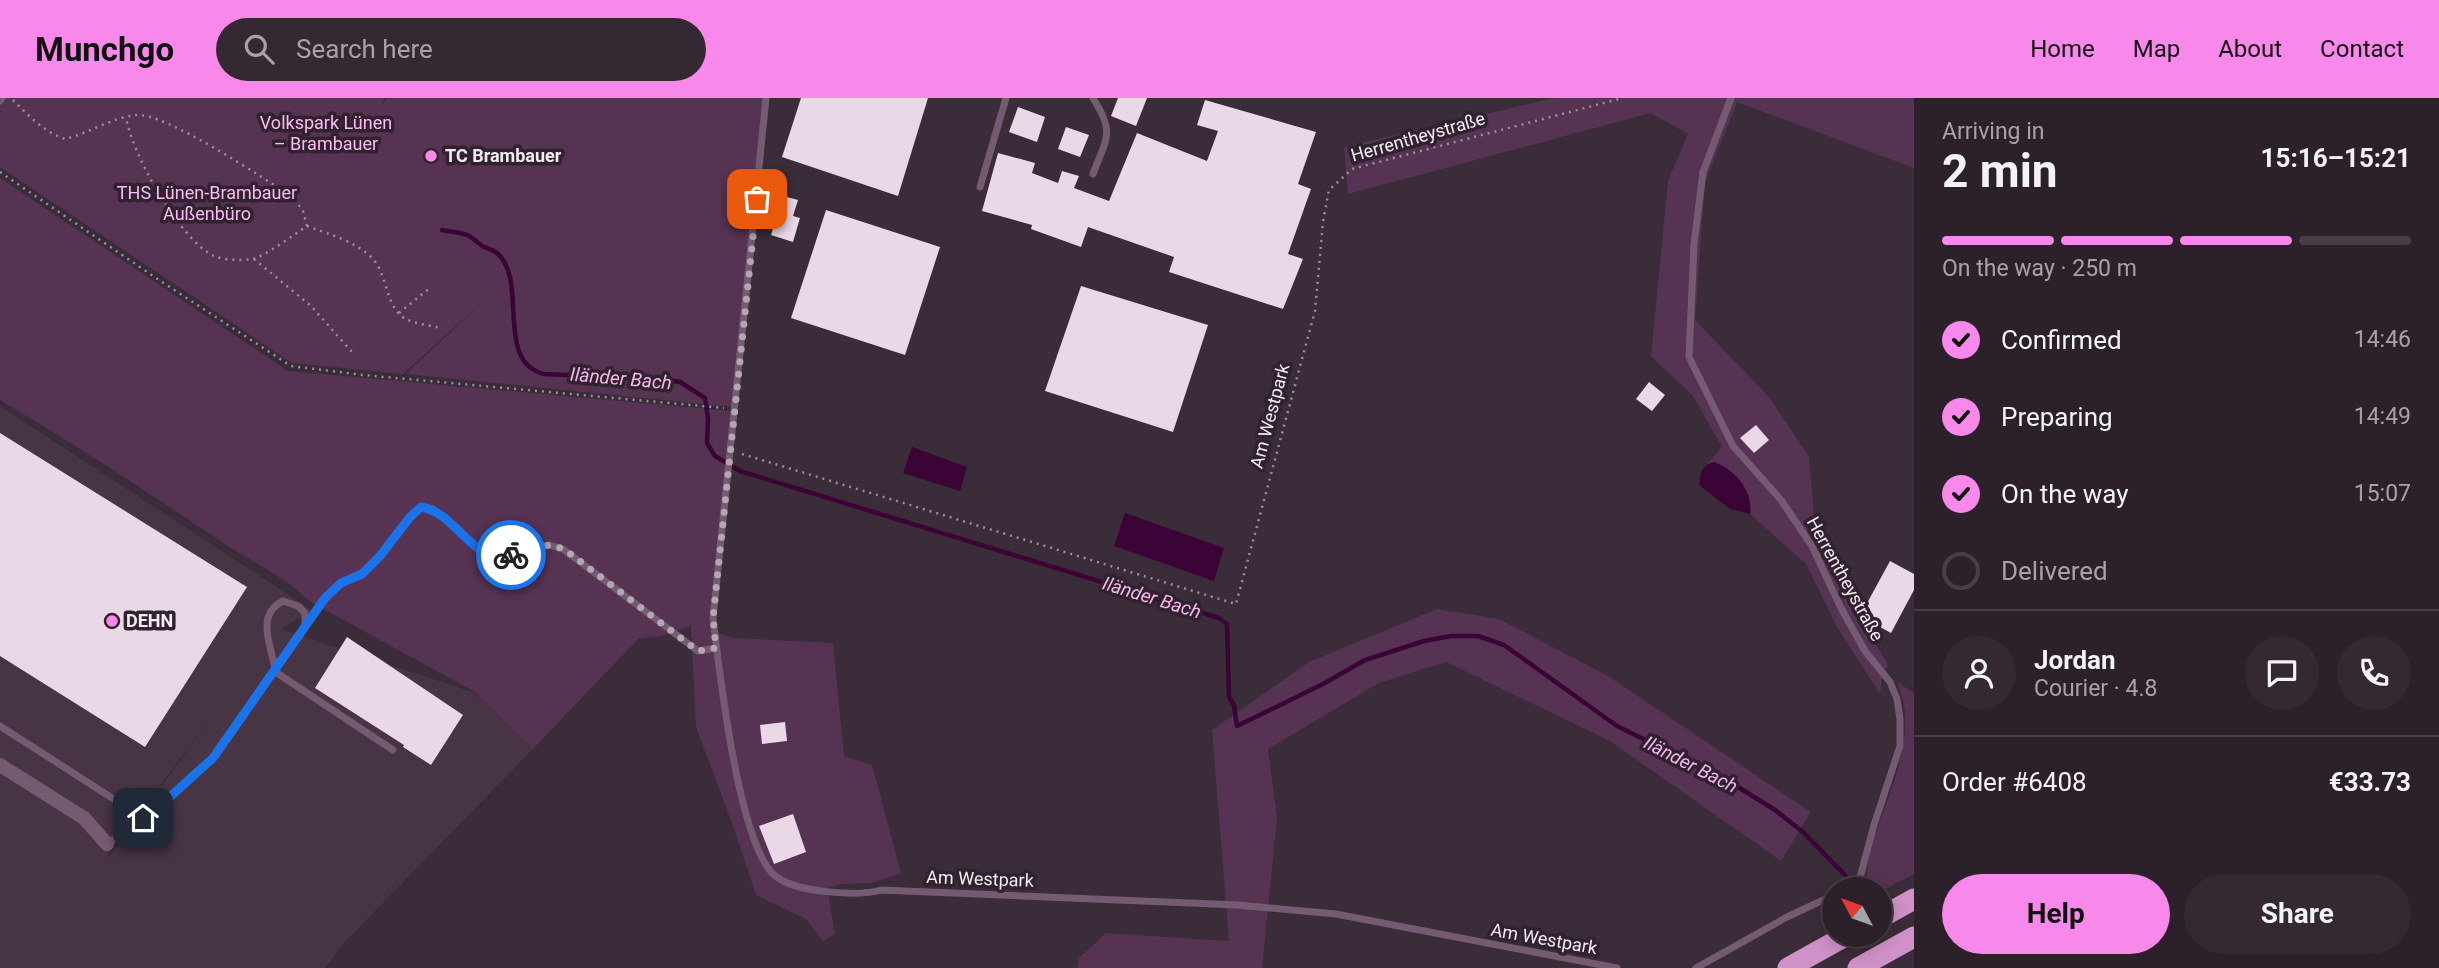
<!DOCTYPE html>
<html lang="en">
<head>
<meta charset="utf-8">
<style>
  body { margin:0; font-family:Roboto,sans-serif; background:#342932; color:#f1f3f6; height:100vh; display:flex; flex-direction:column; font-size:26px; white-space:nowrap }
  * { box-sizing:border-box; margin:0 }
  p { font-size:23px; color:#a6a3a8 }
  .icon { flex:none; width:38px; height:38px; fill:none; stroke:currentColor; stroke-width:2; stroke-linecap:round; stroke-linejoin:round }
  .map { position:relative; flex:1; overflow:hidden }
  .side { display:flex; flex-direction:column; background:#2c212a; width:525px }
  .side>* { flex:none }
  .needle { width:46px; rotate:311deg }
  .buttons { position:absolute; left:1822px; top:779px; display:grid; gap:14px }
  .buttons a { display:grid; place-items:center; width:70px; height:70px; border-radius:50%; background:#2c212a; box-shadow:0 4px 18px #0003,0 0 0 2px #483e47; font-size:35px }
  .pin { position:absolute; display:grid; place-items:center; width:60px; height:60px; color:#fff; margin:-30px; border-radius:14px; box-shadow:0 4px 10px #0006 }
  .courier { position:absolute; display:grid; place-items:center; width:70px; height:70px; margin:-35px; border:5px solid #1a73e8; border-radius:50%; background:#fff; color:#222; box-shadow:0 2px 9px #0007 }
  .headline em { font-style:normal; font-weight:700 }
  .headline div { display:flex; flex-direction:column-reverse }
  .headline { display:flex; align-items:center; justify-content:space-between; height:119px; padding:0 28px }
  h1 { font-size:46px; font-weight:700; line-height:52px }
  .bar { display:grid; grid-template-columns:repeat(4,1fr); gap:10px 7px; align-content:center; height:84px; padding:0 28px }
  .bar i { height:9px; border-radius:5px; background:#483e47 }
  .bar .selected { background:#f888ea }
  .bar p { grid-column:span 4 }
  .line { display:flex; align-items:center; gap:18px; padding:0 28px; border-top:2px solid #483e47 }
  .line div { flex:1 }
  .round { display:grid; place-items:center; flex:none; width:74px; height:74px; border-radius:37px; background:#342932 }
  ol { padding:0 28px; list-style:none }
  li { display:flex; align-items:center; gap:21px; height:77px }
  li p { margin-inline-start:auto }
  li .icon { padding:7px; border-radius:50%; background:#f888ea; color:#111; stroke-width:4 }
  li:last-child { color:#a6a3a8 }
  li i { width:38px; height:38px; border:4px solid #483e47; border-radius:50% }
  .primary-button { display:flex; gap:14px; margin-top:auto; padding:14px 28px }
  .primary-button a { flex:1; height:80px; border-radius:42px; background:#f888ea; color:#111; font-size:28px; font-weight:700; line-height:80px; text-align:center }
  .primary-button a+a { background:#342932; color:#f1f3f6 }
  header { display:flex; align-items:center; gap:42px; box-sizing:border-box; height:98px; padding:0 35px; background:#f888ea; color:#111 }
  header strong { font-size:33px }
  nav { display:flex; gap:38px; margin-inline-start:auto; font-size:24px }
  .search { width:490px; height:63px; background:#342932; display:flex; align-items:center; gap:18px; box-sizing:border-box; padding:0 24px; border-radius:38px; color:#a6a3a8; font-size:26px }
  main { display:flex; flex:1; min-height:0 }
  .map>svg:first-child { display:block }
  .built { fill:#473444; fill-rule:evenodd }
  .green { fill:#563352 }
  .water { fill:#3b0437 }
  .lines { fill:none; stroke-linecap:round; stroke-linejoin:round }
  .stream { stroke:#3b0437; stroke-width:4.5 }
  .building { fill:#ead8e7 }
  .path { stroke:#9b8f99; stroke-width:2.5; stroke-dasharray:2 5; stroke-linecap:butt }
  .service { stroke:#755b71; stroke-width:7 }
  .minor { stroke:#755b71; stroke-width:14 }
  .motorway { stroke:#d091c7; stroke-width:21 }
  .done { stroke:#b2a8b1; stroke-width:7; stroke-dasharray:0 12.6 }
  .route { stroke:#1a73e8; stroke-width:9 }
  .poi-dot { fill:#f888ea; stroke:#30222e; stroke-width:2.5 }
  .labels { text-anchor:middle; stroke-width:7; stroke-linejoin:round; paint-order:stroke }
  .park-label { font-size:18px; fill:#fdb9f3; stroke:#30222e }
  .street-label { font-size:18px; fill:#f3eaf2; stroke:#30222e }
  .poi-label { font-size:18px; font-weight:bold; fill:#f3eaf2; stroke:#30222e; text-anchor:start }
  .water-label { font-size:19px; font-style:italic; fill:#f7b4ed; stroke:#30222e }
</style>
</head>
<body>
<header>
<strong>Munchgo</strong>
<div class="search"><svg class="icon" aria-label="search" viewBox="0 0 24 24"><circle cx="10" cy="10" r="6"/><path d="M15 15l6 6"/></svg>Search here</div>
<nav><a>Home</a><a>Map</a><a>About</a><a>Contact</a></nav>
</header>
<main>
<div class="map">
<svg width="1914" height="870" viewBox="0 0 1914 870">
  <rect width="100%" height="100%" fill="#3a2c38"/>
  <path class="built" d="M0 308 312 512 281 531 475 595 533 651 344 845 325 870H0ZM211 621 109 759 107 758V757Z"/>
  <g class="green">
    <polygon points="0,0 385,0 381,8 387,0 765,0 732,309 406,276 489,198 403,276 292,265 0,69"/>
    <polygon points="1554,0 1914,0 1914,70 1737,4 1705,84 1695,222 1770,300 1809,359 1814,417 1859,519 1889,568 1883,573 1880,596 1837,529 1806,466 1750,416 1751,411 1714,364 1707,366 1722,349 1693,298 1651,258 1668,83 1688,36 1651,15 1348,96 1344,49"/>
    <path d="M0 80 288 273 731 313 714 534 734 540 833 545 844 658 872 667 901 775 872 785 841 786 827 790 835 836 823 843 806 821 756 797 732 725 696 629 691 528 661 538 638 541 533 651 475 594 309 503C286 479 252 464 225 446 151 396 77 348 0 302Z"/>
    <polygon points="1437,511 1499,521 1608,578 1811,714 1781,763 1610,643 1446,564 1379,585 1268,651 1277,720 1262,870 1077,870 1079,860 1106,835 1229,843 1212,632 1309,564"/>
    <path d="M1897 584 1914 595V776L1880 794V791H1866C1866 730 1909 677 1905 616 1905 606 1900 594 1897 584Z"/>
  </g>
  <g class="water">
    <polygon points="912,349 967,369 960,393 903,375"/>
    <path d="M1714 364C1736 372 1753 393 1750 416L1730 411 1700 388C1699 375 1701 368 1714 364Z"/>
    <polygon points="1125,415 1224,450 1214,483 1114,448"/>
  </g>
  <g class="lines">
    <path class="stream" d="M442 132C451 134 461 134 469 138 474 141 478 145 482 148 487 150 493 152 497 155 529 182 494 264 544 276L663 281 680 284 705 300 708 321 707 345 715 358 740 373 1219 520 1227 526 1229 599 1234 607 1237 628 1323 586 1365 562 1424 543 1451 538H1478L1504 547 1617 628 1730 684 1775 712 1803 734 1845 777"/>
  </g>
  <g class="building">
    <polygon points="801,0 928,0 898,98 782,59"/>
    <polygon points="1118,0 1147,0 1136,28 1111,18"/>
    <polygon points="1205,2 1316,34 1298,86 1311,91 1288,156 1303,161 1283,211 1169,174 1174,159 1088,129 1081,149 1031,131 1032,127 982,113 998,55 1035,65 1032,75 1058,85 1062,73 1079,78 1074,90 1109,103 1137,35 1207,63 1218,33 1197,27"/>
    <polygon points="1018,9 1045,19 1037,44 1009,34"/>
    <polygon points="1066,29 1089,37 1080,59 1058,51"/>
    <polygon points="783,98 798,102 793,118 800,120 793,144 771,137"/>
    <polygon points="826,112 940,149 905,257 791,220"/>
    <polygon points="1081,188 1208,227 1173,334 1045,293"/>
    <polygon points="1649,284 1665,297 1652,313 1636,301"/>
    <polygon points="1756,327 1769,342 1754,355 1740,340"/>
    <polygon points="0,335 247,489 145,649 0,558"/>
    <polygon points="1890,463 1914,476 1914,492 1891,535 1860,518"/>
    <polygon points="347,539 463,617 431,667 403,649 404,647 315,590"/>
    <polygon points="785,624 787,643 762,646 760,627"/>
    <polygon points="793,716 806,754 774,766 759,728"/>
  </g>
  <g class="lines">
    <g class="path">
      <path d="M13 2C28 17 44 34 65 41 89 35 111 20 136 17 165 14 264 81 293 99L303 113 307 128C295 136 264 159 252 161 241 163 224 162 214 158 179 141 132 56 126 19"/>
      <polyline points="0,74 159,182 291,268 363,277 724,310"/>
      <path d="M307 128C329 136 354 143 371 159 388 175 384 206 404 220 414 226 429 227 440 230"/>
      <polyline points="254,161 311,208 352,254"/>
      <polyline points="399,215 431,189"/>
      <polyline points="742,356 1236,506 1315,213 1323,124 1329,92 1352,71 1623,0"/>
    </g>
    <g class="service">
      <path d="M766 0 713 520C719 569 739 756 778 780 799 794 857 799 881 792L1237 807 1336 816 1617 870"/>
      <path d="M1093 0C1115 35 1107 39 1093 76"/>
      <polyline points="1731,0 1703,74 1694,146 1689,259 1733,348 1781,402 1812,448 1841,510 1865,553 1890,584 1897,601 1900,621 1900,648 1874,727 1861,776 1854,790 1851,791"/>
      <polyline points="0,3 2,0"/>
      <polyline points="980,89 1006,0"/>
      <path d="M275 570C270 546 256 516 283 503L298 508 305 515V528"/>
      <polyline points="274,573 325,500 341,485 362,476 380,459 410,419 421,409 433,411 484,456 497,460 549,447 563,451 698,553 716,550"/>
      <polyline points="0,628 126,709"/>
      <polyline points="107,746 161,707 213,660 274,573 393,652"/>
      <polyline points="1696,870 1787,819 1834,797"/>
    </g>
    <polyline class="minor" points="0,667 84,720 107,746"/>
    <g class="motorway">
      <polyline points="1880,820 1914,801"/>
      <polyline points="1788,870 1849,836"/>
      <polyline points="1858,870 1914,839"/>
    </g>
  </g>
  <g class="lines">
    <polyline class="done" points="511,457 549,447 564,451 698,553 716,550 713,520 757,101"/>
    <path class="route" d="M143 720 161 707 213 660 325 500 341 485 362 476 380 458 410 419 421 409C458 415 470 466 511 457"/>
  </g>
  <g class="poi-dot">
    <circle cx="431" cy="58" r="7"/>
    <circle cx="112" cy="523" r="7"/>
  </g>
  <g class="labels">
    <g class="park-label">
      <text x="326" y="31">Volkspark Lünen<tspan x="326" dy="21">– Brambauer</tspan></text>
      <text x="207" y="101">THS Lünen-Brambauer<tspan x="207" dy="21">Außenbüro</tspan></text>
    </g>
    <g class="street-label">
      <text transform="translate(1418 39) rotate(-16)" y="6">Herrentheystraße</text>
      <text transform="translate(1270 318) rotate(-75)" y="6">Am Westpark</text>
      <text transform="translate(1845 481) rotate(61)" y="6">Herrentheystraße</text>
      <text transform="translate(980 781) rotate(2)" y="6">Am Westpark</text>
      <text transform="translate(1544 841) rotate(10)" y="6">Am Westpark</text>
    </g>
    <g class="poi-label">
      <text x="445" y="64">TC Brambauer</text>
      <text x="126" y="529">DEHN</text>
    </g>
    <g class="water-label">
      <text transform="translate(621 280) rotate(5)" y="7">Iländer Bach</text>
      <text transform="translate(1152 499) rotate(17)" y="7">Iländer Bach</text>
      <text transform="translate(1691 666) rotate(27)" y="7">Iländer Bach</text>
    </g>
  </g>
</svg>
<div class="buttons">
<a><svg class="needle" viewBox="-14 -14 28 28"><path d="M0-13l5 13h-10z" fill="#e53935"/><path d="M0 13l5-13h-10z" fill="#a6a3a8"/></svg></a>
</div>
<div class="pin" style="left:757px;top:101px;background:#ea580c"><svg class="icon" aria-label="bag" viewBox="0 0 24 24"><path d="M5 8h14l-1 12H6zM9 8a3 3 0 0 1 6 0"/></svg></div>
<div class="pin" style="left:143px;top:720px;background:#1f2937"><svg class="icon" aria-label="home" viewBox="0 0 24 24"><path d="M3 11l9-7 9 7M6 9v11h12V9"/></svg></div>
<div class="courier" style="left:511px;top:457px"><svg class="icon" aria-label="bike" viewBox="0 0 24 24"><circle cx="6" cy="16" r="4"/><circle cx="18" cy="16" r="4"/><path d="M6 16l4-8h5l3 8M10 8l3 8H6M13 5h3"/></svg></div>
</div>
<section class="side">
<div class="headline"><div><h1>2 min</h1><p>Arriving in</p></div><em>15:16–15:21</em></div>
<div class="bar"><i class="selected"></i><i class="selected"></i><i class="selected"></i><i></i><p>On the way · 250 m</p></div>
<ol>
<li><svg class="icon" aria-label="check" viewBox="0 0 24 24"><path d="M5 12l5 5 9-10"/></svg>Confirmed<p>14:46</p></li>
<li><svg class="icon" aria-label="check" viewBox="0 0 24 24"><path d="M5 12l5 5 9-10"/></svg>Preparing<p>14:49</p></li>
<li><svg class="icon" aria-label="check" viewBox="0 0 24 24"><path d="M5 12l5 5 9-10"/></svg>On the way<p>15:07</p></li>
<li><i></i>Delivered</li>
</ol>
<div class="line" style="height:126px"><a class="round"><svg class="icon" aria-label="person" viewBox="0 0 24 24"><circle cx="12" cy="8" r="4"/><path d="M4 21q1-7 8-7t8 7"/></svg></a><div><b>Jordan</b><p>Courier · 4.8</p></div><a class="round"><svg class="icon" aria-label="chat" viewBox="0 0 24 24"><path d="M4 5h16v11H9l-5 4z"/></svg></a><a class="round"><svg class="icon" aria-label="phone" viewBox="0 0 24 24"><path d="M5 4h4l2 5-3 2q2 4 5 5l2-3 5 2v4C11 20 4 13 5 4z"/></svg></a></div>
<div class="line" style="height:91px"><div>Order #6408</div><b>€33.73</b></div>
<div class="primary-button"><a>Help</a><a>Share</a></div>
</section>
</main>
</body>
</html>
